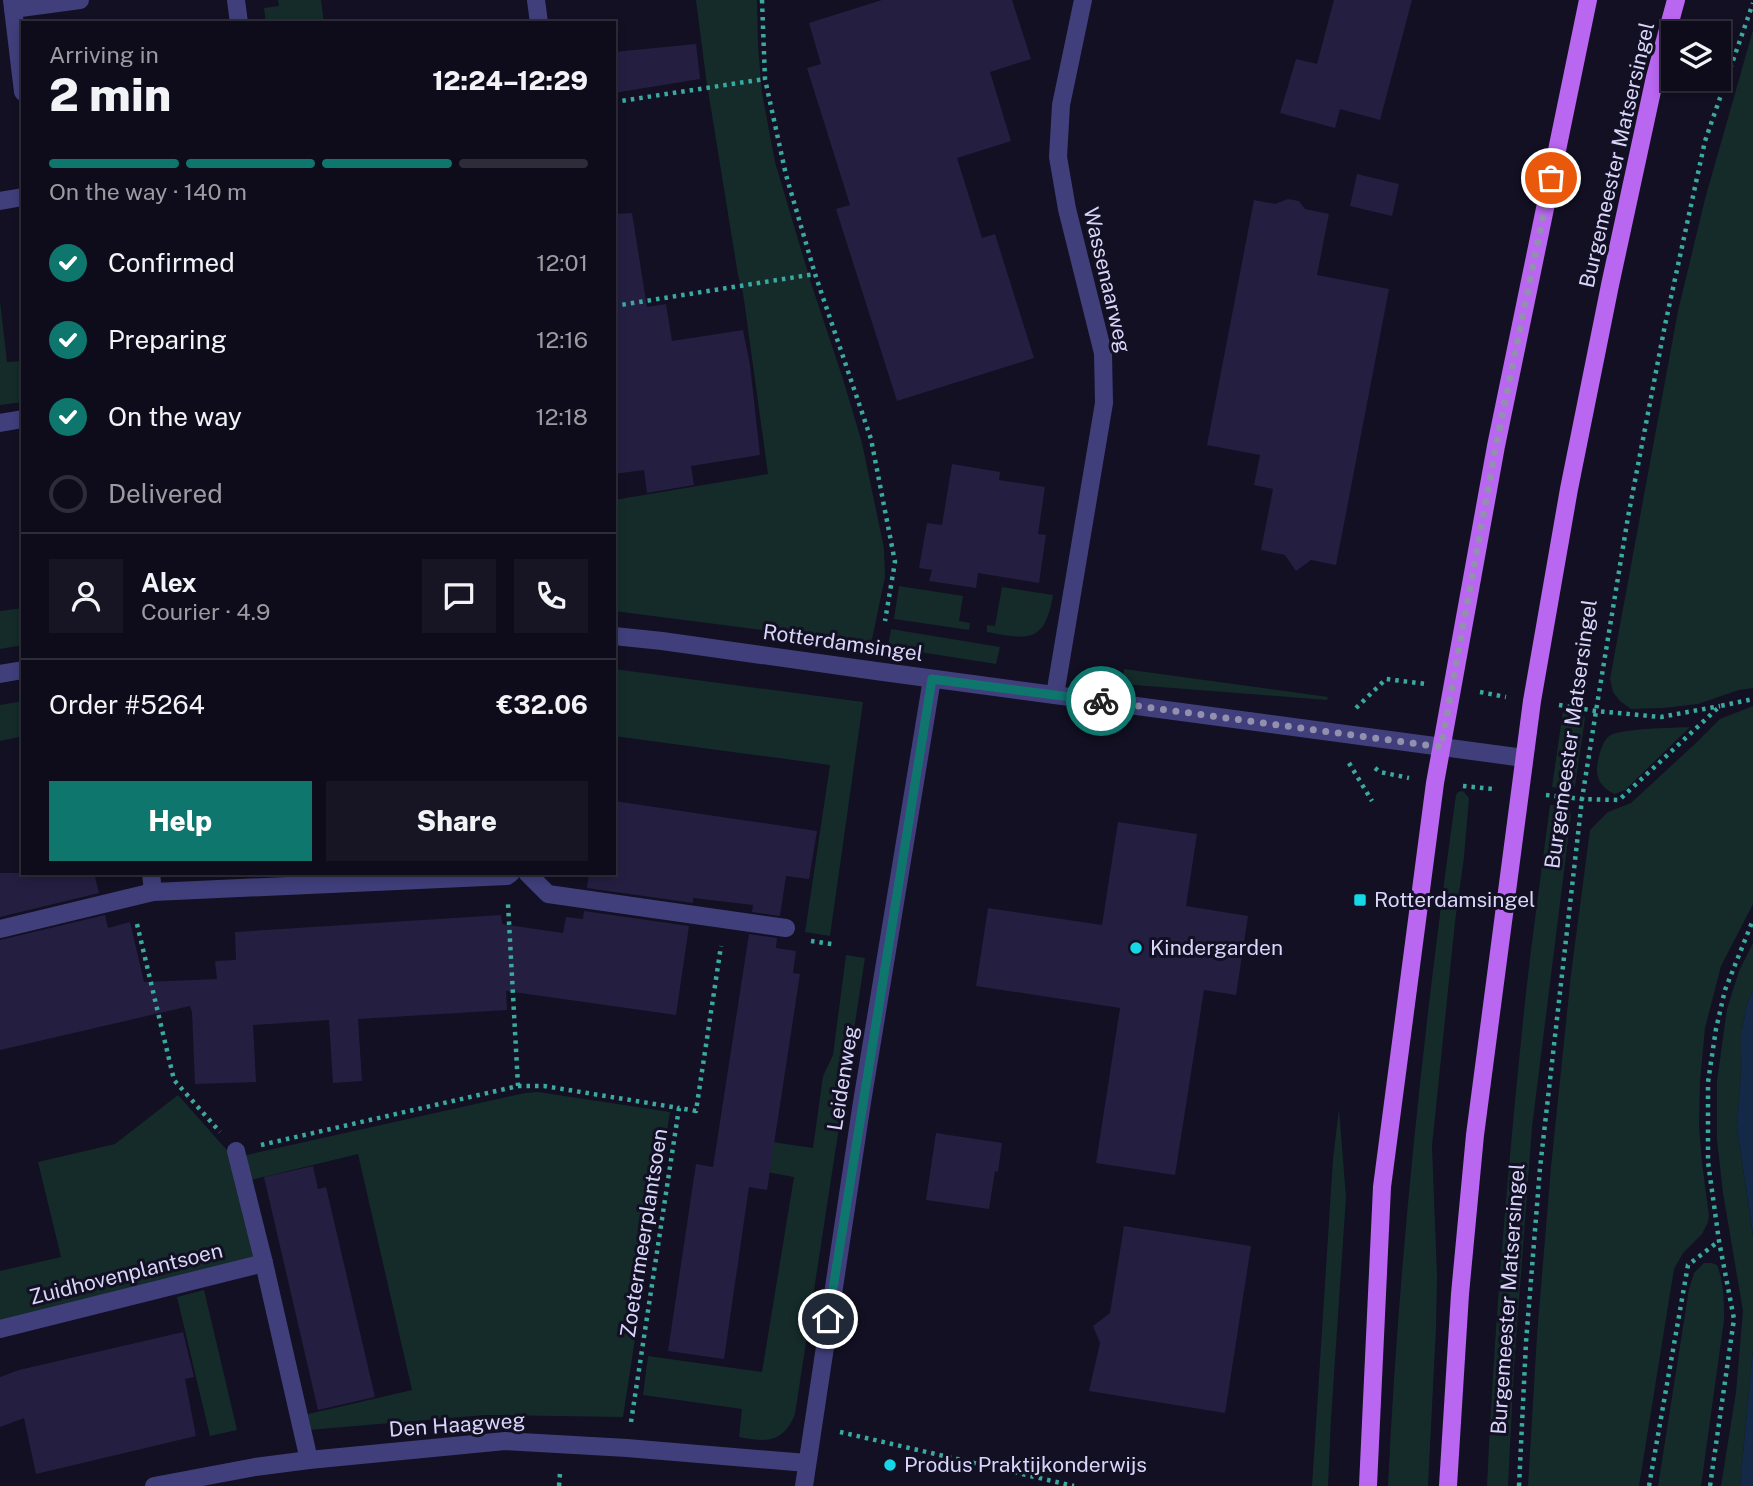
<!DOCTYPE html>
<html lang="en">
<head>
<meta charset="utf-8">
<style>
  body { margin:0; font-family:"Public Sans",sans-serif; background:#171523; color:#f1f3f6; height:100vh; display:flex; flex-direction:column; font-size:26px; white-space:nowrap }
  * { box-sizing:border-box; margin:0 }
  p { font-size:23px; color:#9b9ba2 }
  .icon { flex:none; width:38px; height:38px; fill:none; stroke:currentColor; stroke-width:2; stroke-linecap:round; stroke-linejoin:round }
  .map { position:relative; flex:1; overflow:hidden }
  .panel { position:absolute; left:21px; top:21px; width:595px; height:854px; display:flex; flex-direction:column; background:#0e0c1a; border-radius:0px; box-shadow:0 4px 10px #0003,0 0 0 2px #2e2c39 }
  .panel>* { flex:none }
  .controls { position:absolute; left:1661px; top:21px; display:grid; gap:14px }
  .controls a { display:grid; place-items:center; width:70px; height:70px; border-radius:0px; background:#0e0c1a; box-shadow:0 4px 10px #0003,0 0 0 2px #2e2c39; font-size:35px }
  .pin { position:absolute; display:grid; place-items:center; width:60px; height:60px; color:#fff; margin:-30px; border:4px solid #fff; border-radius:50%; box-shadow:0 2px 7px #0007 }
  .courier { position:absolute; display:grid; place-items:center; width:70px; height:70px; margin:-35px; border:5px solid #0f766e; border-radius:50%; background:#fff; color:#222; box-shadow:0 2px 9px #0007 }
  .summary em { font-style:normal; font-weight:800 }
  .summary div { display:flex; flex-direction:column-reverse }
  .summary { display:flex; align-items:center; justify-content:space-between; height:119px; padding:0 28px }
  h1 { font-size:46px; font-weight:800; line-height:52px }
  .bar { display:grid; grid-template-columns:repeat(4,1fr); gap:10px 7px; align-content:center; height:84px; padding:0 28px }
  .bar i { height:9px; border-radius:5px; background:#2e2c39 }
  .bar .current { background:#0f766e }
  .bar p { grid-column:span 4 }
  .line { display:flex; align-items:center; gap:18px; padding:0 28px; border-top:2px solid #2e2c39 }
  .line div { flex:1 }
  .round { display:grid; place-items:center; flex:none; width:74px; height:74px; border-radius:0px; background:#171523 }
  ol { padding:0 28px; list-style:none }
  li { display:flex; align-items:center; gap:21px; height:77px }
  li p { margin-inline-start:auto }
  li .icon { padding:7px; border-radius:50%; background:#0f766e; color:#fff; stroke-width:4 }
  li:last-child { color:#9b9ba2 }
  li i { width:38px; height:38px; border:4px solid #2e2c39; border-radius:50% }
  .cta { display:flex; gap:14px; margin-top:auto; padding:14px 28px }
  .cta a { flex:1; height:80px; border-radius:0px; background:#0f766e; color:#fff; font-size:28px; font-weight:800; line-height:80px; text-align:center }
  .cta a+a { background:#171523; color:#f1f3f6 }
  .map>svg:first-child { display:block }
  .green { fill:#142b2a }
  .water { fill:#142947 }
  .building { fill:#241e41 }
  .lines { fill:none; stroke-linecap:round; stroke-linejoin:round }
  .path { stroke:#3aaaa0; stroke-width:4.5; stroke-dasharray:3.5 5; stroke-linecap:butt }
  .street { stroke:#403f7c; stroke-width:18 }
  .primary { stroke:#b966f1; stroke-width:18 }
  .done { stroke:#9390af; stroke-width:7; stroke-dasharray:0 12.6 }
  .route { stroke:#0f766e; stroke-width:9 }
  .poi-dot { fill:#16d7e6; stroke:#121022; stroke-width:2.5 }
  .labels { text-anchor:middle; stroke-width:6; stroke-linejoin:round; paint-order:stroke }
  .street-label { font-size:21px; fill:#d8d5fb; stroke:#121022 }
  .poi-label { font-size:21px; fill:#d8d5fb; stroke:#121022; text-anchor:start }
</style>
</head>
<body>
<div class="map">
<svg width="1753" height="1486" viewBox="0 0 1753 1486">
  <rect width="100%" height="100%" fill="#121022"/>
  <g class="green">
    <polygon points="278,0 321,0 324,23 266,23 264,8 279,6"/>
    <polygon points="696,0 757,0 758,46 762,93 775,162 811,283 843,379 862,443 884,548 885,577 871,644 614,611 614,500 768,474 743,293 738,275 706,78"/>
    <polygon points="1753,30 1753,688 1739,690 1698,704 1663,708 1631,709 1620,701 1613,692 1610,679 1678,311 1705,199"/>
    <polygon points="0,301 7,362 23,361 23,402 0,405"/>
    <polygon points="899,586 963,596 959,621 970,623 969,630 894,619"/>
    <path d="M1002 587 1053 595C1045 643 1029 640 987 632V625L995 626Z"/>
    <polygon points="23,608 23,645 0,649 0,611"/>
    <polygon points="891,629 1000,647 996,664 888,647"/>
    <polygon points="614,669 863,702 830,936 805,932 830,765 614,736"/>
    <polygon points="1124,669 1328,697 1327,700 1122,684"/>
    <polygon points="23,701 23,736 0,741 0,705"/>
    <polygon points="1753,706 1753,904 1721,966 1705,1028 1700,1082 1699,1125 1702,1163 1709,1216 1708,1222 1702,1234 1683,1253 1674,1269 1639,1486 1528,1486 1537,1335 1551,1167 1571,974 1590,830 1608,812 1631,803 1696,743 1720,719"/>
    <polygon points="1563,711 1582,714 1585,718 1575,786 1568,790 1552,787"/>
    <path d="M1690 727 1625 790 1615 794C1604 789 1596 781 1597 768 1598 759 1601 744 1608 737 1616 728 1675 728 1690 727Z"/>
    <path d="M1463 791 1469 798 1464 857 1455 922 1432 1146 1437 1276 1436 1328 1428 1486H1388C1399 1255 1424 1024 1456 795L1458 792Z"/>
    <path d="M1550 805C1559 805 1567 806 1571 815L1532 1127 1514 1367 1508 1486H1487C1494 1331 1507 1176 1523 1021 1530 949 1541 877 1550 805Z"/>
    <polygon points="1753,943 1753,991 1747,1004 1742,1030 1742,1060 1737,1127 1753,1236 1753,1349 1740,1486 1721,1486 1736,1392 1743,1311 1723,1193 1717,1140 1717,1081 1727,1009 1739,971"/>
    <path d="M846 955 865 958 795 1414C783 1444 766 1442 739 1437L742 1409 643 1395 648 1356 762 1372 794 1177 739 1167 744 1138 813 1148 823 1076 833 1055Z"/>
    <polygon points="538,1092 670,1112 623,1417 485,1415 308,1430 304,1415 412,1390 358,1154 247,1181 242,1156 525,1093"/>
    <polygon points="178,1095 233,1157 257,1260 0,1322 0,1271 61,1257 38,1162 115,1144"/>
    <polygon points="1339,1109 1346,1197 1331,1419 1328,1486 1312,1486 1333,1159"/>
    <path d="M1704 1263H1711L1717 1265C1724 1282 1724 1302 1724 1320L1701 1486H1658L1689 1289 1694 1273Z"/>
    <polygon points="204,1290 237,1430 210,1436 177,1297"/>
  </g>
  <g class="water">
    <polygon points="1753,991 1753,1235 1737,1127 1742,1060 1742,1030 1747,1004"/>
    <polygon points="1753,1349 1753,1486 1740,1486"/>
  </g>
  <g class="building">
    <polygon points="882,0 1012,0 1031,59 990,72 1011,141 957,158 982,238 995,234 1034,358 897,401 836,209 850,205 807,68 821,64 809,23"/>
    <polygon points="1334,0 1412,0 1380,120 1340,109 1335,128 1280,113 1296,59 1317,64"/>
    <polygon points="696,44 700,79 614,93 614,52"/>
    <polygon points="1357,174 1399,184 1392,216 1350,206"/>
    <polygon points="1288,199 1299,201 1305,209 1329,214 1317,275 1389,289 1336,565 1311,560 1296,571 1285,555 1261,550 1273,489 1254,485 1260,455 1207,445 1254,200 1275,204"/>
    <polygon points="632,213 647,307 666,304 672,341 743,330 750,365 760,455 691,466 694,485 647,493 644,470 614,474 614,214"/>
    <polygon points="952,464 1000,472 999,480 1045,487 1038,534 1046,535 1039,583 978,573 976,588 929,581 932,570 919,568 927,523 942,525"/>
    <polygon points="614,801 817,831 809,879 786,876 780,916 752,912 753,905 693,898 693,903 587,888 589,873 614,873"/>
    <polygon points="1118,822 1197,834 1186,906 1248,916 1236,995 1204,990 1175,1175 1096,1163 1120,1008 976,986 988,908 1102,925"/>
    <polygon points="0,873 94,873 99,893 0,917"/>
    <polygon points="584,911 689,926 676,1015 506,991 507,1010 358,1019 362,1081 333,1083 329,1020 253,1025 256,1082 195,1084 192,1012 190,1006 0,1050 0,940 105,915 108,928 130,922 144,982 217,979 215,961 236,960 235,932 501,915 502,924 563,933 566,917 583,919"/>
    <polygon points="749,934 777,938 776,948 796,951 793,973 800,974 767,1190 749,1187 724,1359 668,1351 696,1164 713,1167"/>
    <polygon points="936,1133 1002,1143 998,1172 995,1171 989,1209 926,1200"/>
    <polygon points="313,1166 318,1189 326,1187 375,1397 318,1410 264,1177"/>
    <polygon points="1124,1226 1251,1246 1225,1413 1089,1391 1100,1343 1093,1326 1110,1313"/>
    <polygon points="183,1332 194,1377 185,1379 196,1436 36,1474 24,1418 0,1427 0,1377 19,1370"/>
  </g>
  <g class="lines">
    <g class="path">
      <polyline points="762,0 765,79 786,175 815,274 871,439 895,562 885,621"/>
      <polyline points="614,102 765,79"/>
      <polyline points="614,306 815,274"/>
      <polyline points="1480,692 1506,697"/>
      <polyline points="1559,705 1596,711 1661,717 1720,706"/>
      <polyline points="1356,708 1386,679 1426,684"/>
      <polyline points="1349,763 1372,801"/>
      <polyline points="1375,768 1380,772 1409,778"/>
      <polyline points="1463,786 1493,789"/>
      <polyline points="1546,795 1582,799 1619,800 1720,706 1753,699"/>
      <polyline points="137,924 174,1080 220,1132"/>
      <polyline points="811,941 832,944"/>
      <polyline points="518,1086 544,1086 679,1108"/>
      <polyline points="261,1145 518,1086 508,904"/>
      <polyline points="631,1422 679,1108 696,1111 721,946"/>
      <polyline points="840,1432 1074,1486"/>
      <polyline points="559,1486 560,1473"/>
      <polyline points="1519,1486 1526,1342 1540,1168 1582,799 1596,711 1628,517 1665,325 1705,141 1753,3"/>
      <polyline points="1649,1486 1688,1265 1719,1241"/>
      <polyline points="1710,1486 1734,1319 1719,1241 1708,1162 1708,1082 1716,1029 1725,990 1753,920"/>
    </g>
    <g class="street">
      <polyline points="12,0 23,92"/>
      <polyline points="236,0 239,23"/>
      <polyline points="536,0 539,23"/>
      <polyline points="13,9 80,0"/>
      <polyline points="0,201 23,197"/>
      <polyline points="0,423 23,419"/>
      <polyline points="614,636 662,641 876,671 1524,758"/>
      <polyline points="0,674 23,670"/>
      <polyline points="1055,695 1104,403 1103,353 1067,209 1058,157 1061,105 1083,0"/>
      <polyline points="151,873 153,892 507,876 511,873"/>
      <polyline points="527,873 548,894 786,928"/>
      <polyline points="0,929 153,892"/>
      <polyline points="236,1151 264,1263 309,1460"/>
      <polyline points="0,1329 264,1263"/>
      <polyline points="154,1486 255,1467 309,1460 505,1441 627,1448 807,1463"/>
      <polyline points="804,1486 862,1102 932,679"/>
    </g>
    <g class="primary">
      <polyline points="1368,1486 1382,1187 1435,783 1496,446 1588,0"/>
      <polyline points="1448,1486 1460,1294 1475,1135 1532,701 1569,489 1610,285 1655,77 1676,0"/>
    </g>
  </g>
  <g class="lines">
    <polyline class="done" points="1101,701 1441,747 1496,446 1551,178"/>
    <polyline class="route" points="828,1319 932,679 1101,701"/>
  </g>
  <g class="poi-dot">
    <rect x="1353" y="893" width="14" height="14" rx="3.5"/>
    <circle cx="1136" cy="948" r="7"/>
    <circle cx="890" cy="1465" r="7"/>
  </g>
  <g class="labels">
    <g class="street-label">
      <text transform="translate(1617 155) rotate(-77)" y="7">Burgemeester Matsersingel</text>
      <text transform="translate(1107 280) rotate(77)" y="7">Wassenaarweg</text>
      <text transform="translate(843 643) rotate(8)" y="7">Rotterdamsingel</text>
      <text transform="translate(1571 734) rotate(-82)" y="7">Burgemeester Matsersingel</text>
      <text transform="translate(843 1078) rotate(-81)" y="7">Leidenweg</text>
      <text transform="translate(644 1233) rotate(-81)" y="7">Zoetermeerplantsoen</text>
      <text transform="translate(126 1274) rotate(-14)" y="7">Zuidhovenplantsoen</text>
      <text transform="translate(1508 1299) rotate(-86)" y="7">Burgemeester Matsersingel</text>
      <text transform="translate(457 1425) rotate(-4)" y="7">Den Haagweg</text>
    </g>
    <g class="poi-label">
      <text x="1374" y="907">Rotterdamsingel</text>
      <text x="1150" y="955">Kindergarden</text>
      <text x="904" y="1472">Produs Praktijkonderwijs</text>
    </g>
  </g>
</svg>
<div class="controls">
<a><svg class="icon" aria-label="layers" viewBox="0 0 24 24"><path d="M12 4l9 5-9 5-9-5zM3 14l9 5 9-5"/></svg></a>
</div>
<div class="pin" style="left:1551px;top:178px;background:#ea580c"><svg class="icon" aria-label="bag" viewBox="0 0 24 24"><path d="M5 8h14l-1 12H6zM9 8a3 3 0 0 1 6 0"/></svg></div>
<div class="pin" style="left:828px;top:1319px;background:#1f2937"><svg class="icon" aria-label="home" viewBox="0 0 24 24"><path d="M3 11l9-7 9 7M6 9v11h12V9"/></svg></div>
<div class="courier" style="left:1101px;top:701px"><svg class="icon" aria-label="bike" viewBox="0 0 24 24"><circle cx="6" cy="16" r="4"/><circle cx="18" cy="16" r="4"/><path d="M6 16l4-8h5l3 8M10 8l3 8H6M13 5h3"/></svg></div>
<section class="panel">
<div class="summary"><div><h1>2 min</h1><p>Arriving in</p></div><em>12:24–12:29</em></div>
<div class="bar"><i class="current"></i><i class="current"></i><i class="current"></i><i></i><p>On the way · 140 m</p></div>
<ol>
<li><svg class="icon" aria-label="check" viewBox="0 0 24 24"><path d="M5 12l5 5 9-10"/></svg>Confirmed<p>12:01</p></li>
<li><svg class="icon" aria-label="check" viewBox="0 0 24 24"><path d="M5 12l5 5 9-10"/></svg>Preparing<p>12:16</p></li>
<li><svg class="icon" aria-label="check" viewBox="0 0 24 24"><path d="M5 12l5 5 9-10"/></svg>On the way<p>12:18</p></li>
<li><i></i>Delivered</li>
</ol>
<div class="line" style="height:126px"><a class="round"><svg class="icon" aria-label="person" viewBox="0 0 24 24"><circle cx="12" cy="8" r="4"/><path d="M4 21q1-7 8-7t8 7"/></svg></a><div><b>Alex</b><p>Courier · 4.9</p></div><a class="round"><svg class="icon" aria-label="chat" viewBox="0 0 24 24"><path d="M4 5h16v11H9l-5 4z"/></svg></a><a class="round"><svg class="icon" aria-label="phone" viewBox="0 0 24 24"><path d="M5 4h4l2 5-3 2q2 4 5 5l2-3 5 2v4C11 20 4 13 5 4z"/></svg></a></div>
<div class="line" style="height:91px"><div>Order #5264</div><b>€32.06</b></div>
<div class="cta"><a>Help</a><a>Share</a></div>
</section>
</div>
</body>
</html>
